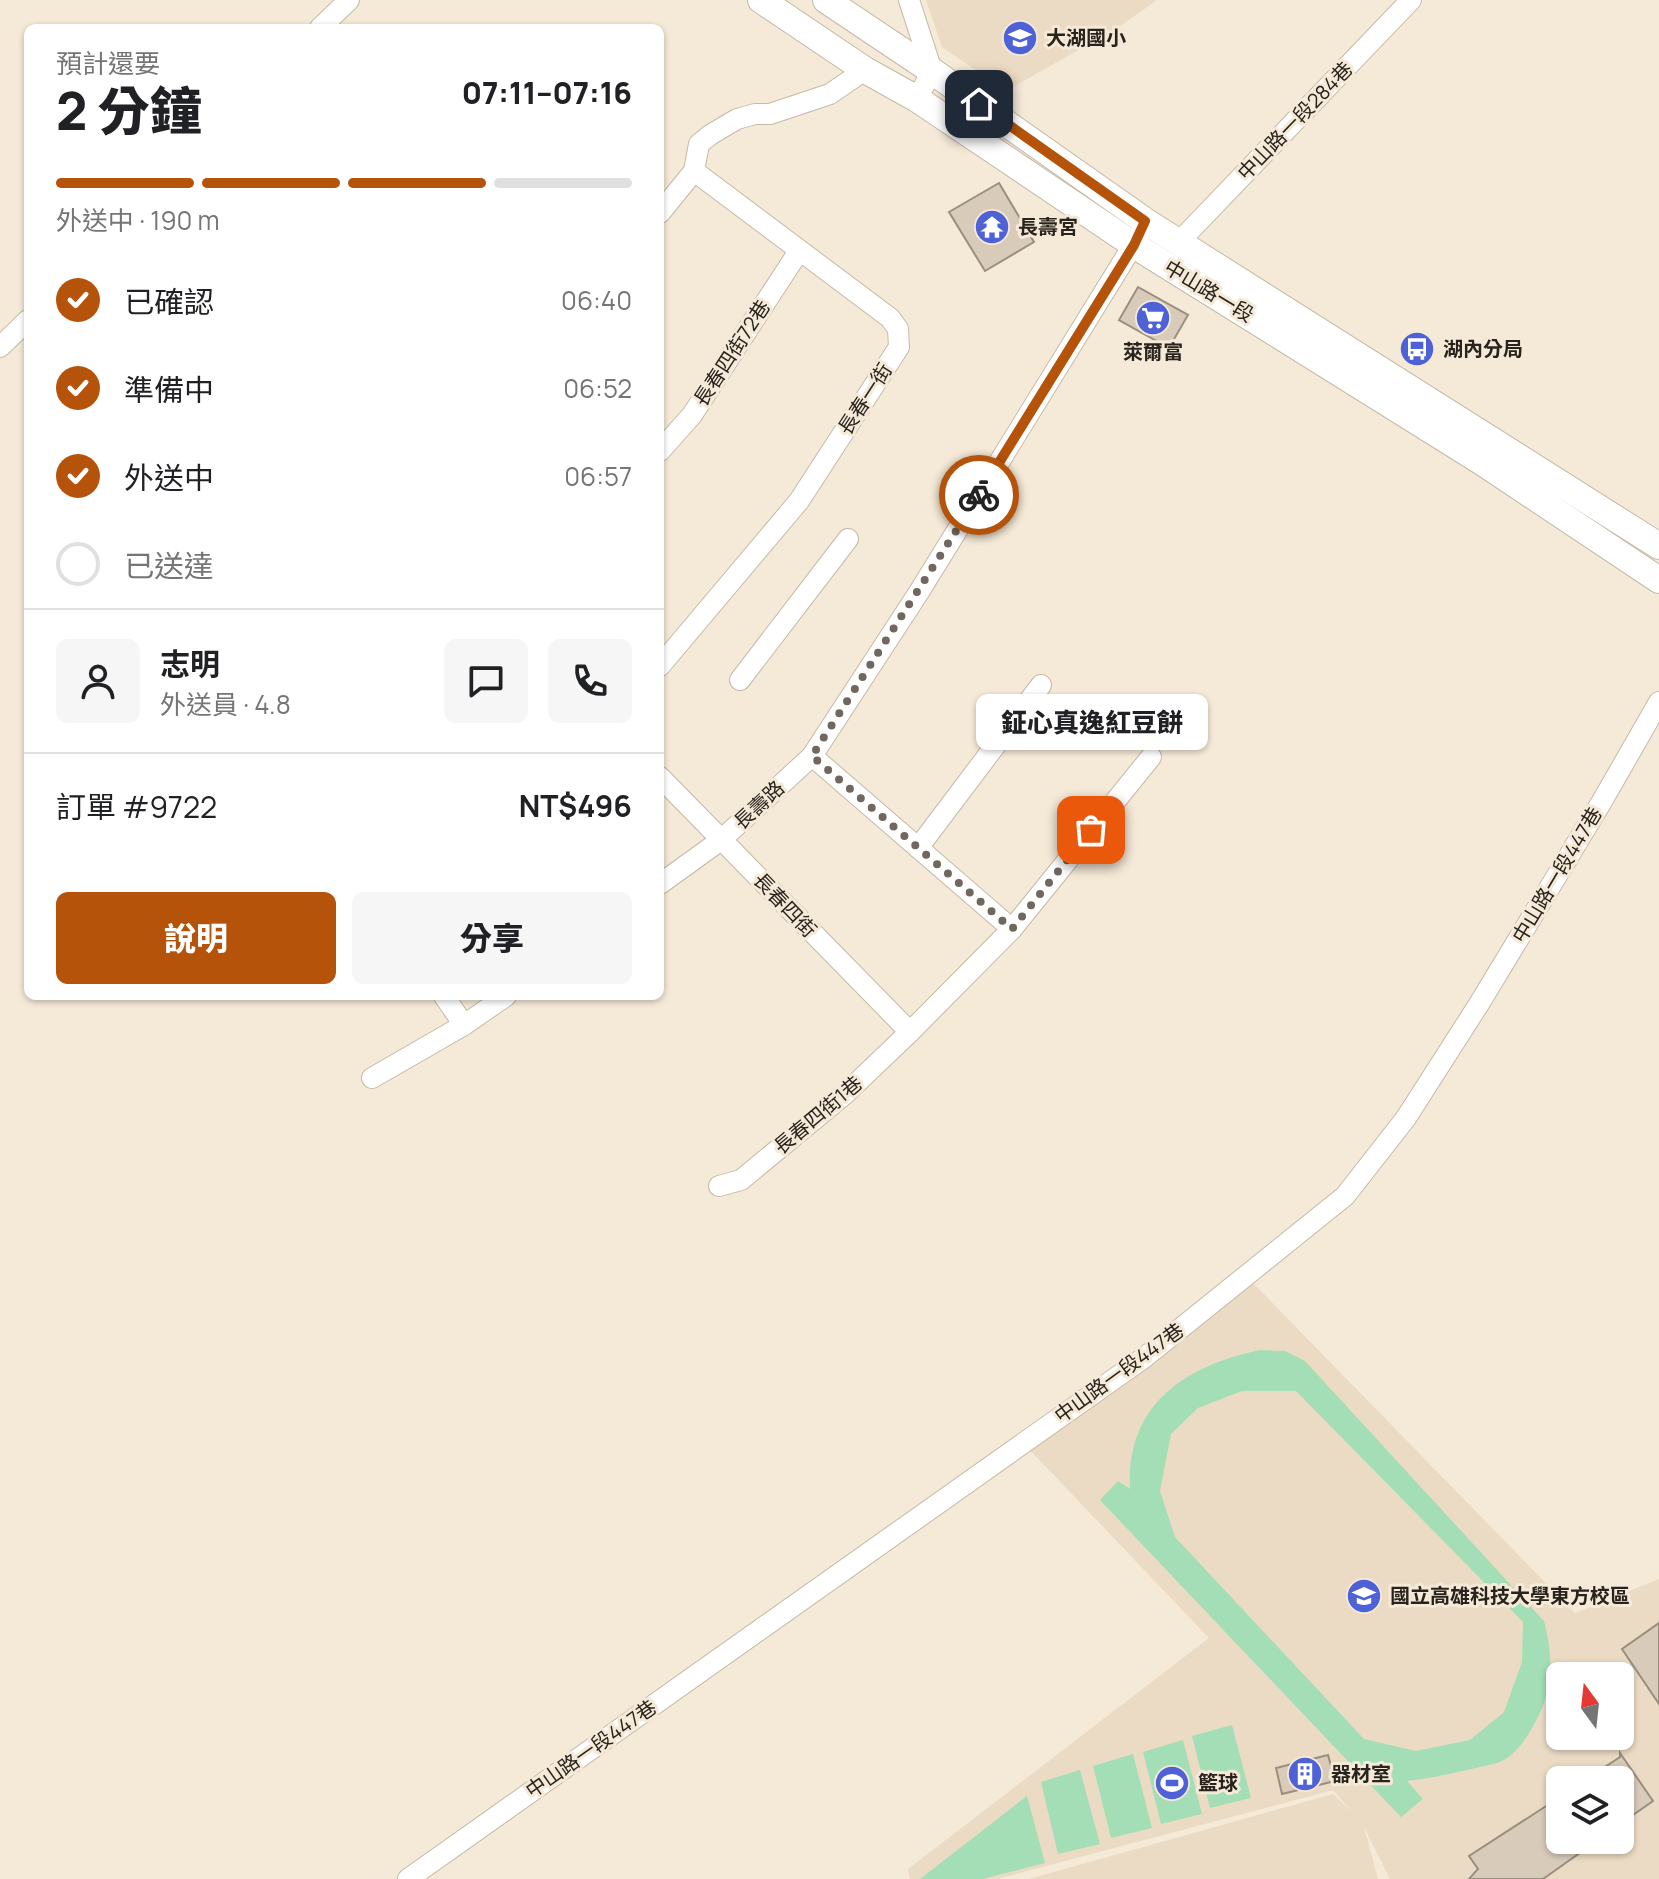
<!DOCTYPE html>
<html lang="zh-TW">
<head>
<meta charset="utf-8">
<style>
  body { margin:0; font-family:Manrope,"Noto Sans TC",sans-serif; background:#f6f6f6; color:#202124; height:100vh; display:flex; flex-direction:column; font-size:30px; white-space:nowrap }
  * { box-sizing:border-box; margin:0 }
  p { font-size:26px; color:#757577 }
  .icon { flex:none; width:44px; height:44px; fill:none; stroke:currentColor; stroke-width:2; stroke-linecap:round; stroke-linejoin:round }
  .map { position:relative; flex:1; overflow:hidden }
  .side { position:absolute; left:24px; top:24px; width:640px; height:976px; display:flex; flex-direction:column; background:#fff; border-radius:12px; box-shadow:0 2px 6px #0004 }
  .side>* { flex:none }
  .needle { width:52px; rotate:345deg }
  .controls { position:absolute; left:1546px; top:1662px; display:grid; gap:16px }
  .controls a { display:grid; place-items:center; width:88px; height:88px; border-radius:12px; background:#fff; box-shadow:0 2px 6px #0004; font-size:40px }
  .pin { position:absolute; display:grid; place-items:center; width:68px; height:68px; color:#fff; margin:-34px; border-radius:16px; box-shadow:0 4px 12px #0006 }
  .courier { position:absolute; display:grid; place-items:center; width:80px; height:80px; margin:-40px; border:6px solid #b45309; border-radius:50%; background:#fff; color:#222; box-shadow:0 2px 10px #0007 }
  .bubble { position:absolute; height:56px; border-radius:12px; background:#fff; box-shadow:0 2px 6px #0004; font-size:26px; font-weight:800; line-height:56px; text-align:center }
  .overview em { font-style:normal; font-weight:800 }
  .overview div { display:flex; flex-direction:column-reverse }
  .overview { display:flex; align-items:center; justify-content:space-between; height:136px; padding:0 32px }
  h1 { font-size:52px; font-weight:800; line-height:60px }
  .bar { display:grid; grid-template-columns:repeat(4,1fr); gap:12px 8px; align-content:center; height:96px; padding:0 32px }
  .bar i { height:10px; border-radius:6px; background:#e0e0e0 }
  .bar .current { background:#b45309 }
  .bar p { grid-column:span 4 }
  .line { display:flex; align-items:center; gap:20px; padding:0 32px; border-top:2px solid #e0e0e0 }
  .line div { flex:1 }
  .round { display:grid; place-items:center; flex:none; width:84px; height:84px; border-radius:12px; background:#f6f6f6 }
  ol { padding:0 32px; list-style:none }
  li { display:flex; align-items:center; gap:24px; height:88px }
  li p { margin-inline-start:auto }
  li .icon { padding:8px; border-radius:50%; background:#b45309; color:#fff; stroke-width:4 }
  li:last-child { color:#757577 }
  li i { width:44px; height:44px; border:4px solid #e0e0e0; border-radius:50% }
  .primary-button { display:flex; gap:16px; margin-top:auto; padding:16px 32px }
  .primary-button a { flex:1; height:92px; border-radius:12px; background:#b45309; color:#fff; font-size:32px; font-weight:800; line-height:92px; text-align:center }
  .primary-button a+a { background:#f6f6f6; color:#202124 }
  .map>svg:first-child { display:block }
  .built { fill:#ecdbc4; fill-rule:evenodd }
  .green { fill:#a3deb6; fill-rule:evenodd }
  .building { fill:#d8cbba; stroke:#9a8f7e; stroke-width:2 }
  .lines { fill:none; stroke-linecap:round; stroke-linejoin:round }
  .minor-casing { stroke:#c5b9a7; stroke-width:22 }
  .major-casing { stroke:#c5b9a7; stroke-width:28 }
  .minor { stroke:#fff; stroke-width:20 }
  .major { stroke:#fff; stroke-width:26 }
  .done { stroke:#70685e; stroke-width:8; stroke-dasharray:0 14.4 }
  .route { stroke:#b45309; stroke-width:10 }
  .labels { text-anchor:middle; stroke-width:6; stroke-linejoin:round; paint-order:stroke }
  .poi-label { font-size:20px; font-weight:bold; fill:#28231d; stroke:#f5e9d7; text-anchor:start }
  .street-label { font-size:20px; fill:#28231d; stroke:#f5e9d7 }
</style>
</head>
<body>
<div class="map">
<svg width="1659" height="1879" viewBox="0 0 1659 1879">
  <rect width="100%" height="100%" fill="#f5e9d7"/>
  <g class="built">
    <polygon points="926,0 1157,0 1116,29 1006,91 942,47"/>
    <path d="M1252 1282 1575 1613 1659 1579V1879H1390L1364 1827 1378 1879H1029L1333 1794 1352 1812 1333 1790 997 1879H910L908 1869 1209 1638 1026 1446ZM1560 1676H1620V1736H1560ZM1560 1780H1620V1840H1560Z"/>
  </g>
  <g class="green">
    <path d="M1260 1350 1285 1351 1305 1361 1544 1621C1555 1664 1553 1695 1529 1733 1523 1743 1514 1754 1504 1760 1497 1764 1487 1765 1480 1767 1455 1773 1433 1778 1407 1781L1423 1799 1401 1817 1100 1500 1118 1481 1130 1489C1126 1405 1184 1366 1260 1350ZM1242 1391H1296L1523 1622 1522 1662 1504 1712 1470 1740 1416 1751 1364 1739 1175 1537 1160 1491 1171 1434 1198 1408Z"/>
    <polygon points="1232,1725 1251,1798 1210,1808 1192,1736"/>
    <polygon points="1183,1740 1202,1814 1161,1824 1143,1752"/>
    <polygon points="1133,1754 1152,1828 1111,1838 1093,1766"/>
    <polygon points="1080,1770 1100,1844 1058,1854 1041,1782"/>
    <polygon points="1027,1796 1045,1863 983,1879 920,1879"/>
  </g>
  <g class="building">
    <polygon points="999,183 1034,242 985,271 949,212"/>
    <polygon points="1138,287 1188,315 1169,348 1119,320"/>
    <polygon points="1659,1623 1659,1704 1622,1649"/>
    <polygon points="1620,1753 1653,1801 1620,1824 1620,1780 1585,1780 1620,1757"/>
    <polygon points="1328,1755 1335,1781 1282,1794 1276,1768"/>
    <polygon points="1560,1797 1560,1840 1598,1840 1543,1879 1469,1879 1478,1869 1469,1856"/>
  </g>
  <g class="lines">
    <g class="minor-casing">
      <g id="minor">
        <polyline points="909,0 932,71 917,99"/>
        <polyline points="320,28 349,0"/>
        <polyline points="660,213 694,171 699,144 710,135 737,119 755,114 770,114 830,94 865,70"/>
        <polyline points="1179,242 1411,0"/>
        <polyline points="0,347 28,320"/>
        <polyline points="660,451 692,415 799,251"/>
        <polyline points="660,666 799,501 899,347 898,329 890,318 694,171"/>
        <polyline points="740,680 848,539"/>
        <polyline points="812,756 1012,929"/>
        <polyline points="660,777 910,1032"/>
        <polyline points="918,848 1041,685"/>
        <polyline points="660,884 721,840 812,756 919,592 1140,234"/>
        <polyline points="444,996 464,1025"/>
        <polyline points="372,1078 464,1025 506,996"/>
        <polyline points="719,1186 741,1180 845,1094 910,1032 1012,929 1151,757"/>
        <polyline points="408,1879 1145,1357 1345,1196 1406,1118 1479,1004 1601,803 1659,702"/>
      </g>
    </g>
    <g class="major-casing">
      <g id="major">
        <polyline points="761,0 865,70 917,99 1134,245 1482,462 1659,580"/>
        <polyline points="826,0 932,71 1145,221 1659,546"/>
      </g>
    </g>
    <use href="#minor" class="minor"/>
    <use href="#major" class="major"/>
  </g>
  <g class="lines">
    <polyline class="done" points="979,495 812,756 1012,929 1091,830"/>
    <polyline class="route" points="979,495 1134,245 1145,221 979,104"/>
  </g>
  <defs>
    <g id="school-disc" transform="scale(1.8)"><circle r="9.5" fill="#4e61d6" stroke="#f5e9d7"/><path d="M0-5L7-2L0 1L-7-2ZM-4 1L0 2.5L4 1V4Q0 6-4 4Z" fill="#fff"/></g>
    <g id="temple-disc" transform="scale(1.8)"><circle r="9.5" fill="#4e61d6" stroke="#f5e9d7"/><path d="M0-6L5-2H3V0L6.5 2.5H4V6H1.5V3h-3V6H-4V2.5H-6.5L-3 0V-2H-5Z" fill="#fff"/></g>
    <g id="supermarket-disc" transform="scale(1.8)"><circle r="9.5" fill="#4e61d6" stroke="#f5e9d7"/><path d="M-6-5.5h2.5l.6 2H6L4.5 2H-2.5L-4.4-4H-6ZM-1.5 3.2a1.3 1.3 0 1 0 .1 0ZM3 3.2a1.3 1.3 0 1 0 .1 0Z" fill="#fff"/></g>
    <g id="bus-disc" transform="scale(1.8)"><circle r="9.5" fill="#4e61d6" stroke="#f5e9d7"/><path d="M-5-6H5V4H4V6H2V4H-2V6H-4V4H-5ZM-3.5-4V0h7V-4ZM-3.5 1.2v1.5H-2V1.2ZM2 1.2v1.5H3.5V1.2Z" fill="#fff"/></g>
    <g id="university-disc" transform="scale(1.8)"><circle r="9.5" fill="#4e61d6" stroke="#f5e9d7"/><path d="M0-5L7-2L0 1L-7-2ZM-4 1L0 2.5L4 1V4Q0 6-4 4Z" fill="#fff"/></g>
    <g id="building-disc" transform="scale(1.8)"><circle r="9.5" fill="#4e61d6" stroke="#f5e9d7"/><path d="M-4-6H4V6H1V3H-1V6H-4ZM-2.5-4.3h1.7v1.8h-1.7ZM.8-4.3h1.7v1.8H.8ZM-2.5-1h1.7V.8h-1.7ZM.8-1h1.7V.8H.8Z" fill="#fff"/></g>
    <g id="stadium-disc" transform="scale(1.8)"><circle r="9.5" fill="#4e61d6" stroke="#f5e9d7"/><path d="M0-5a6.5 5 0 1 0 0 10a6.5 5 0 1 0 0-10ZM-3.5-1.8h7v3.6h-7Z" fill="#fff"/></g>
  </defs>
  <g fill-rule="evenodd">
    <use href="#school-disc" x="1020" y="38"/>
    <use href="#temple-disc" x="992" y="227"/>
    <use href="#supermarket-disc" x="1153" y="318"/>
    <use href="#bus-disc" x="1417" y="349"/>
    <use href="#university-disc" x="1364" y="1596"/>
    <use href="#building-disc" x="1305" y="1774"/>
    <use href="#stadium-disc" x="1172" y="1783"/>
  </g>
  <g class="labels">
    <g class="poi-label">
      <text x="1046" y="45">大湖國小</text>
      <text x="1018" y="234">長壽宮</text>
      <text x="1443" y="356">湖內分局</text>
      <text x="1153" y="359" text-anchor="middle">萊爾富</text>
      <text x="1390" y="1603">國立高雄科技大學東方校區</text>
      <text x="1331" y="1781">器材室</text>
      <text x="1198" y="1790">籃球</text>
    </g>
    <g class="street-label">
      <text transform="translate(1295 121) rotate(-46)" y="7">中山路一段284巷</text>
      <text transform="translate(1209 291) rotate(31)" y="7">中山路一段</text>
      <text transform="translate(732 353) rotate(-57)" y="7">長春四街72巷</text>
      <text transform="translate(865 399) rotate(-57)" y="7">長春一街</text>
      <text transform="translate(759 805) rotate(-43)" y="7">長壽路</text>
      <text transform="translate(1557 875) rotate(-59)" y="7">中山路一段447巷</text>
      <text transform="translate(785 905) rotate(46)" y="7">長春四街</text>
      <text transform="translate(818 1115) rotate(-40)" y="7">長春四街1巷</text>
      <text transform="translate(1119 1373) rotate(-36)" y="7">中山路一段447巷</text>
      <text transform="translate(591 1749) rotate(-35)" y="7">中山路一段447巷</text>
    </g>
  </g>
</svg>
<div class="controls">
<a><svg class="needle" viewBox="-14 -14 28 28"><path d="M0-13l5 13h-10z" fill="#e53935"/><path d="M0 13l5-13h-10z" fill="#757577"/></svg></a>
<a><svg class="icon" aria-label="layers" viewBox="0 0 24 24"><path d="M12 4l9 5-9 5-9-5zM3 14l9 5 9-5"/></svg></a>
</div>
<div class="pin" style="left:1091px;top:830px;background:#ea580c"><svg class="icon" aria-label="bag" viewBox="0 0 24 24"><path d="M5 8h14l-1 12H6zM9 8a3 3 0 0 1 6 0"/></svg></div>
<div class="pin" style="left:979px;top:104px;background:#1f2937"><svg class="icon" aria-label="home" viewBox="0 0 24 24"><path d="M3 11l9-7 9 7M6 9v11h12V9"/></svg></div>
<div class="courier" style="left:979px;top:495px"><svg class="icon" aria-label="bike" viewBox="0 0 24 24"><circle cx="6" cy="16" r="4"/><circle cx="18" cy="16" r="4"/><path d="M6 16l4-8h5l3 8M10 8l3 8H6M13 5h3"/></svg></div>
<div class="bubble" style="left:976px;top:694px;width:232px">鉦心真逸紅豆餅</div>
<section class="side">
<div class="overview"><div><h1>2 分鐘</h1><p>預計還要</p></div><em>07:11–07:16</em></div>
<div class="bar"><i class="current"></i><i class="current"></i><i class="current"></i><i></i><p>外送中 · 190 m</p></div>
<ol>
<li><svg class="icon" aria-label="check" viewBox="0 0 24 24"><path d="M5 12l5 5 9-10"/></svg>已確認<p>06:40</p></li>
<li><svg class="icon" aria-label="check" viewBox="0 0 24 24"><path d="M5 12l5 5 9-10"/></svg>準備中<p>06:52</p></li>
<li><svg class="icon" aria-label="check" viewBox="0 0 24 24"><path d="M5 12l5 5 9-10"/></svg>外送中<p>06:57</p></li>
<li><i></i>已送達</li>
</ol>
<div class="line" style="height:144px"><a class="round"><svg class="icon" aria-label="person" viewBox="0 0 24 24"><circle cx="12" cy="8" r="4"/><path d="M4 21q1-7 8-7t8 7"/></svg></a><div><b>志明</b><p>外送員 · 4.8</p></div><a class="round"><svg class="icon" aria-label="chat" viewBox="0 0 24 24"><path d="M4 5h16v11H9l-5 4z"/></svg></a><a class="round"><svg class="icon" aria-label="phone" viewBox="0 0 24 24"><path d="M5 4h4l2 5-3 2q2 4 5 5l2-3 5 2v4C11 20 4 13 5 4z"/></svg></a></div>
<div class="line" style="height:104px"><div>訂單 #9722</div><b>NT$496</b></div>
<div class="primary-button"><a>說明</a><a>分享</a></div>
</section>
</div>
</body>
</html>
